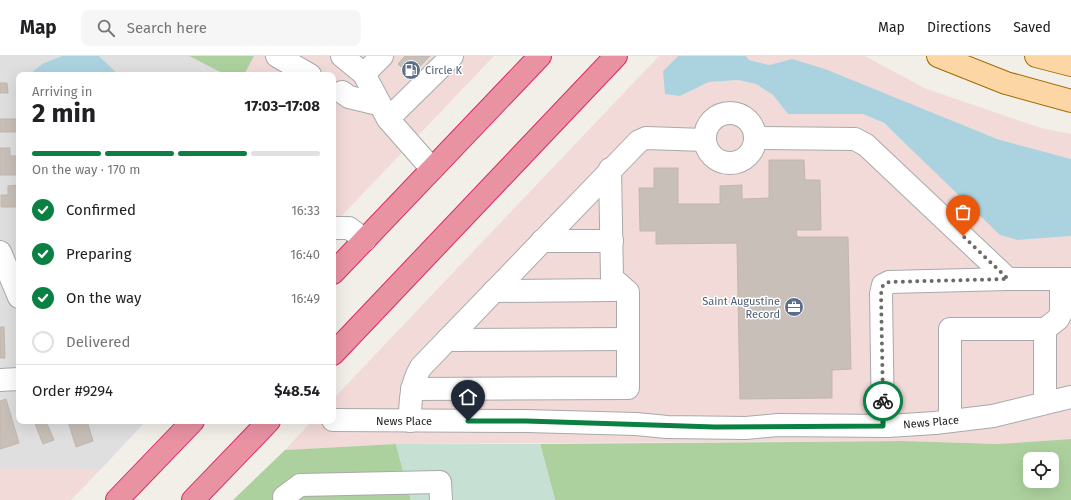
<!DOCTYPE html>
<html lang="en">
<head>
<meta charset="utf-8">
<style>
  body { margin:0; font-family:"Fira Sans",sans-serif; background:#f6f6f6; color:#202124; height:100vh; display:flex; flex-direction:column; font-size:15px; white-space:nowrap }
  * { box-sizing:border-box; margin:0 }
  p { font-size:13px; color:#757577 }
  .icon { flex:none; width:22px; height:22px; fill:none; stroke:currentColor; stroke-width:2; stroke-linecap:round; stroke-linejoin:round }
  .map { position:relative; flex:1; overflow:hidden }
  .side { position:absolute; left:16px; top:16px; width:320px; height:352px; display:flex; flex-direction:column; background:#fff; border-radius:8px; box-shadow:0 4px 16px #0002 }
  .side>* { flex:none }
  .fabs { position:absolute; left:1023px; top:396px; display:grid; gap:8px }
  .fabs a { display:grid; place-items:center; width:36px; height:36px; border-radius:8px; background:#fff; box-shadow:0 4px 16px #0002; font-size:20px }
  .pin { position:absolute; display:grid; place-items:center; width:34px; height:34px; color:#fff; margin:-41px -17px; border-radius:50% 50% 50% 0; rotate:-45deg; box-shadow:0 0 4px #0007 }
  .pin .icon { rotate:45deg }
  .courier { position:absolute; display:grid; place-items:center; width:40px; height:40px; margin:-20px; border:3px solid #0b8043; border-radius:50%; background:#fff; color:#222; box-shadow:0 1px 5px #0007 }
  .head em { font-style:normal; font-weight:700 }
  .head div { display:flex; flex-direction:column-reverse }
  .head { display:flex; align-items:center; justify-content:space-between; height:68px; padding:0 16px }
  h1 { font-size:26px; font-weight:700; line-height:30px }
  .bar { display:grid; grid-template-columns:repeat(4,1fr); gap:6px 4px; align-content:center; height:48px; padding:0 16px }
  .bar i { height:5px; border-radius:3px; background:#e0e0e0 }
  .bar .active { background:#0b8043 }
  .bar p { grid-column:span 4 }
  .line { display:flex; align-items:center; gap:10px; padding:0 16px; border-top:1px solid #e0e0e0 }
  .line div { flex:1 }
  ol { padding:0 16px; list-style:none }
  li { display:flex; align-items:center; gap:12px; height:44px }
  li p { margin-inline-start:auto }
  li .icon { padding:4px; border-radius:50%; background:#0b8043; color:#fff; stroke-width:4 }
  li:last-child { color:#757577 }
  li i { width:22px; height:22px; border:2px solid #e0e0e0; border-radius:50% }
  header { display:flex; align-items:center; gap:24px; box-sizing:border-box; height:56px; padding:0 20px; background:#fff; border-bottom:1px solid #e0e0e0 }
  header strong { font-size:19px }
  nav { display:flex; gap:22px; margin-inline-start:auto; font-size:14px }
  .search { width:280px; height:36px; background:#f6f6f6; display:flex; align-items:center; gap:10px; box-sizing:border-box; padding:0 14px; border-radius:8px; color:#757577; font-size:15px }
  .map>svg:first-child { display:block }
  .residential { fill:#e0dfdf }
  .commercial { fill:#f2dad9 }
  .forest { fill:#add19e; fill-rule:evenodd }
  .wetland { fill:#c6e0d4 }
  .water { fill:#aad3df }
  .building { fill:#c7bfb8; stroke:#c4b6ab }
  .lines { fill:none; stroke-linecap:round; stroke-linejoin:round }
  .minor-casing { stroke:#a9a9a9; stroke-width:24 }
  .major-casing { stroke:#a06b00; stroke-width:24 }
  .highway-casing { stroke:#dc2a67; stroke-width:24 }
  .minor { stroke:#fff; stroke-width:22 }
  .major { stroke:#fcd6a4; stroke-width:22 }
  .highway { stroke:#e892a2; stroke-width:22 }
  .done { stroke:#6b6a68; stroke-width:4; stroke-dasharray:0 7.2 }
  .route { stroke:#0b8043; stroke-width:5 }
  .labels { text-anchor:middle; stroke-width:3; stroke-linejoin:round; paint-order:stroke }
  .service-label { font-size:11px; fill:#4e5e75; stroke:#fff; text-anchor:start }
  .street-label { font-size:11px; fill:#222; stroke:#fff }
</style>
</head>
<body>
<header>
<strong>Map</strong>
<div class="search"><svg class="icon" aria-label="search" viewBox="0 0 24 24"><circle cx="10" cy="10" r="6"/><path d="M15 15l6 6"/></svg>Search here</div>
<nav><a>Map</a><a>Directions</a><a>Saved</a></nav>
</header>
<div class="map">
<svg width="1071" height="444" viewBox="0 0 1071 444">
  <rect width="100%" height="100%" fill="#f2efe9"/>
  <g class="residential">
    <polygon points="0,0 62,0 44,7 33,15 33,19 19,19 19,365 146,365 101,413 0,413"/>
    <polygon points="99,0 189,0 226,19 119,19"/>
  </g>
  <g class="commercial">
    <polygon points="254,0 494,0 333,169 333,19 244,19"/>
    <polygon points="659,0 678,0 663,15 680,40 709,26 737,24 756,28 773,39 788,58 863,58 883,67 1019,184 1071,180 1071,383 998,388 904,385 396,388 285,394 312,365 333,365 333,343"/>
    <polygon points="746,0 865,0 924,32 1041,72 1071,78 1071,103 997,83 792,3 769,9 749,4"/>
    <polygon points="0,413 101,413 71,444 0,444"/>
  </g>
  <g class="forest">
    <polygon points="189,0 254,0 244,19 226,19"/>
    <path d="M1071 383V444H555L540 388 904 385 998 388ZM1030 403H1052V425H1030Z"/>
    <polygon points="396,388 411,444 233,444 285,394"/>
  </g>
  <polygon class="wetland" points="396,388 540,388 555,444 411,444"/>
  <g class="water">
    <polygon points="62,0 99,0 119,19 33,19 33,15 44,7"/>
    <polygon points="678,0 746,0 749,4 769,9 792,3 825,13 997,83 1071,103 1071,180 1018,184 1000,179 884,67 863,58 788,58 773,39 756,28 738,24 709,26 680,40 665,38 663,15"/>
  </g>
  <g class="building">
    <polygon points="405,0 430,0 411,20 398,8"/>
    <polygon points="0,27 7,27 8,37 0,37"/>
    <rect x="0" y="63" width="19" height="13"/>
    <polygon points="0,92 10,92 10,100 19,100 19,119 0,119"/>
    <polygon points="769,104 804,104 805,124 820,124 821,174 796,174 797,181 848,181 851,313 832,314 832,342 740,343 737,187 656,188 656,175 640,175 639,132 654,132 654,112 678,112 678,148 720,148 720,130 742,129 742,143 769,142"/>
    <polygon points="19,129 19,151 1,151 1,139 8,139 8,130"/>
    <polygon points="0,271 4,271 5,302 0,302"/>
    <polygon points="6,343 19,387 0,393 0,345"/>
    <polygon points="34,365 46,365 54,384 43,388"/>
    <polygon points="68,365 87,365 93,385 76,391"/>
  </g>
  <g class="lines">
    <g class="minor-casing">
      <g id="minor">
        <polyline points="277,0 310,19"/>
        <polyline points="342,0 364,18"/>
        <polyline points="382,0 364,18 388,63"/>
        <polyline points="342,36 349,41 378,48"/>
        <circle cx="730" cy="82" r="25"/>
        <polyline points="755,82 855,83 866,89 1008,223 1071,223"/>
        <polyline points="432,113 388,63 452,0"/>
        <polyline points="333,172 349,172 365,184"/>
        <polyline points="542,185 612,185"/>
        <polyline points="0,196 19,241"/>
        <polyline points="494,235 614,234 619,228"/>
        <polyline points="1045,273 1058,263 1061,257 1061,223"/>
        <polyline points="447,284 628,283"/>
        <polyline points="0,324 19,323"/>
        <polyline points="412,333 628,332 628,236 612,222 610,113"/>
        <polyline points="333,364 526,365 636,368 667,371 746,372 778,369 888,370 935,367 993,360 1071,341"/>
        <path d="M410 365C410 346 411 327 421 311L639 85 646 82 705 84"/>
        <polyline points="950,365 950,273 1045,273 1045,346"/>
        <polyline points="883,370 881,238 883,229 889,226 1008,223"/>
        <polyline points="287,444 284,441 300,429 440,426 441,444"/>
      </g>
    </g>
    <g class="major-casing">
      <g id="major">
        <polyline points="938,0 1006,27 1071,45"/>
        <polyline points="1036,0 1071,9"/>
      </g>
    </g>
    <g class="highway-casing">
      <g id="highway">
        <polyline points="333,217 540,0"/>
        <polyline points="333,298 616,0"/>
        <polyline points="117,444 193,365"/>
        <polyline points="193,444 269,365"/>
      </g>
    </g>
    <use href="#minor" class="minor"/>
    <use href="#major" class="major"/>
    <use href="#highway" class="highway"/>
  </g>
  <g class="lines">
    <polyline class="done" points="883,345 881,238 883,229 889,226 1008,223 963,180"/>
    <polyline class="route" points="468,365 526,365 715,371 883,370 883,345"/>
  </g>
  <defs>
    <g id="fuel-disc" transform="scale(1)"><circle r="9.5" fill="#5c6f8a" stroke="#fff"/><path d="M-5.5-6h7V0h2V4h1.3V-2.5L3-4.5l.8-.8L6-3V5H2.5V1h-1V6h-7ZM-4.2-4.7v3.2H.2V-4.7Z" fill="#fff"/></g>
    <g id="office-disc" transform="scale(1)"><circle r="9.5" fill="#5c6f8a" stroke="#fff"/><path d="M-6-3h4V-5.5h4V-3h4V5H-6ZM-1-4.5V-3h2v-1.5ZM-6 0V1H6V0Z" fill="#fff"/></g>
  </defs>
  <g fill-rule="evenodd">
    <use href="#fuel-disc" x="411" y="14"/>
    <use href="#office-disc" x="794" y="251"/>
  </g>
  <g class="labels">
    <g class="service-label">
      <text x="425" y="18">Circle K</text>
      <text x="780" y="249" text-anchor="end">Saint Augustine<tspan x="780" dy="13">Record</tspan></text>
    </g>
    <g class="street-label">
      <text x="404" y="369">News Place</text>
      <text transform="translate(931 366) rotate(-5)" y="4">News Place</text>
    </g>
  </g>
</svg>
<div class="fabs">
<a><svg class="icon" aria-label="locate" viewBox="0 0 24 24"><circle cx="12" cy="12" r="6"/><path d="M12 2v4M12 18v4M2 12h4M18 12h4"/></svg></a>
</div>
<div class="pin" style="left:963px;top:180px;background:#ea580c"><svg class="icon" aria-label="bag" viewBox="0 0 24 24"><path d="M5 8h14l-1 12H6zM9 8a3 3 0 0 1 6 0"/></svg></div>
<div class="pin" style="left:468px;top:365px;background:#1f2937"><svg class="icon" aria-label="home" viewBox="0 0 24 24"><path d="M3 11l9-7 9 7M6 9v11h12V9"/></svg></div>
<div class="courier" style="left:883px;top:345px"><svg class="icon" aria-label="bike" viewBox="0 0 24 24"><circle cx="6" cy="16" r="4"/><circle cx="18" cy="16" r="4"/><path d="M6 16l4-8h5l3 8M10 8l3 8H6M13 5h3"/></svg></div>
<section class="side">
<div class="head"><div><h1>2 min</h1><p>Arriving in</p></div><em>17:03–17:08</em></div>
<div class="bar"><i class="active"></i><i class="active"></i><i class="active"></i><i></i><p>On the way · 170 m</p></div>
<ol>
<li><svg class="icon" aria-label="check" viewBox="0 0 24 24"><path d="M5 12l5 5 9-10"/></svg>Confirmed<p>16:33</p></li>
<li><svg class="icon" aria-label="check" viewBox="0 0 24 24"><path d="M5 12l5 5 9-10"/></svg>Preparing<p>16:40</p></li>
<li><svg class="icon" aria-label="check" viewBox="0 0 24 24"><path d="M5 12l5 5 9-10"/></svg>On the way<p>16:49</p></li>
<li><i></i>Delivered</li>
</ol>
<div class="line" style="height:52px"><div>Order #9294</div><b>$48.54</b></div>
</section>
</div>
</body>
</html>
